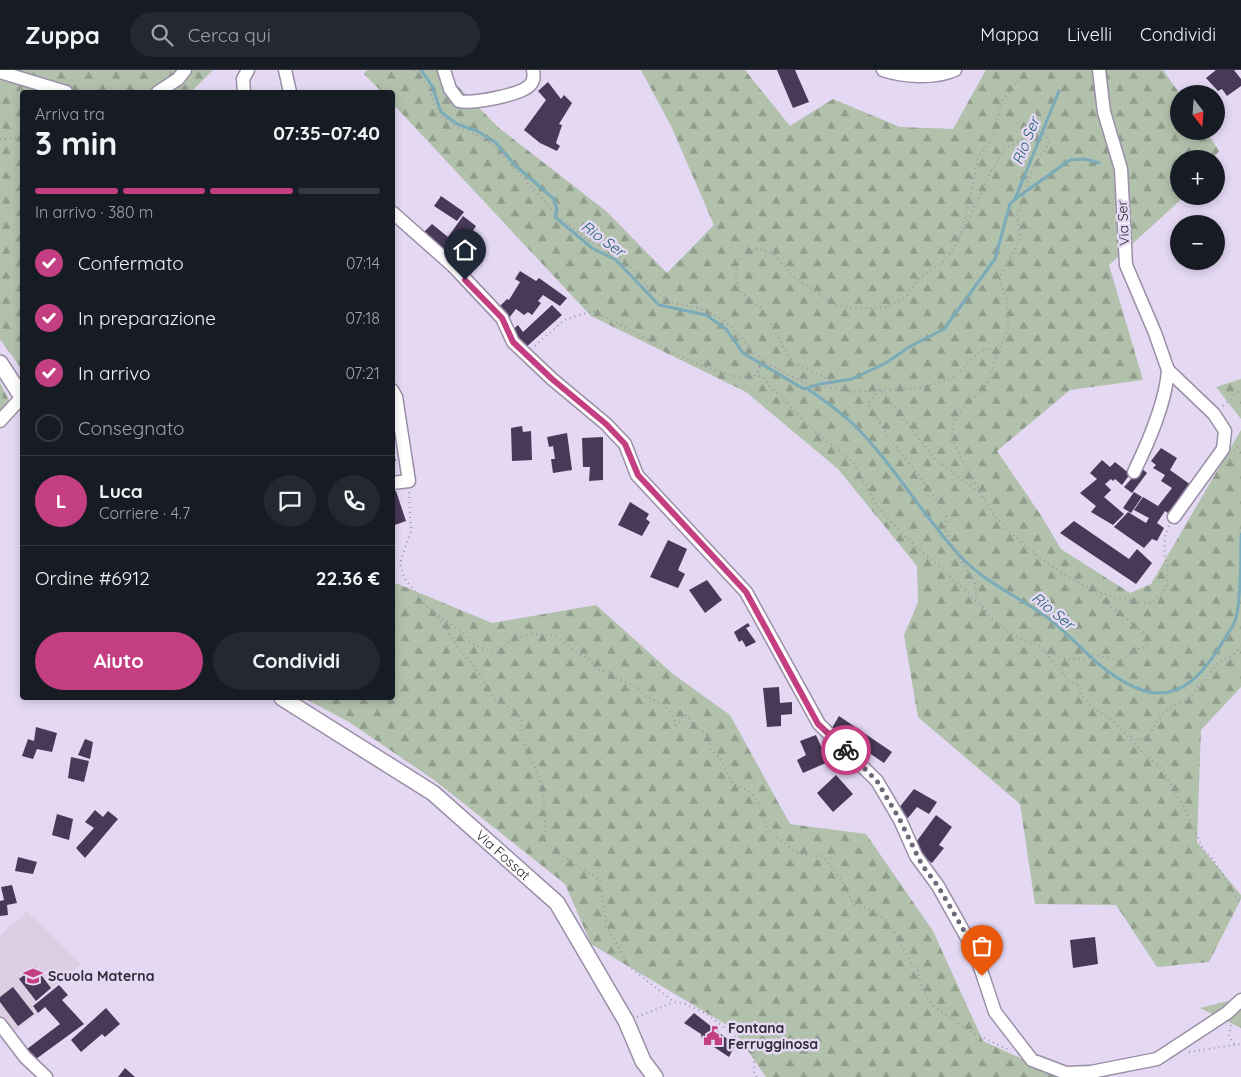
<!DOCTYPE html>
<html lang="it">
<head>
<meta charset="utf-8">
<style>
  body { margin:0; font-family:Quicksand,sans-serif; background:#242831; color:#f1f3f6; height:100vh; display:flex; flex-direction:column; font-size:19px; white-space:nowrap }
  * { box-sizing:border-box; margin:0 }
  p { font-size:16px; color:#9ea1a6 }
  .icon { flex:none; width:28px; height:28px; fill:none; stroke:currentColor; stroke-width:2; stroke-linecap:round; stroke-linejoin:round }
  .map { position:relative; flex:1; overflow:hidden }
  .panel { position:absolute; left:20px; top:20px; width:375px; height:610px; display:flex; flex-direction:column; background:#171b24; border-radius:5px; box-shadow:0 2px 8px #0003 }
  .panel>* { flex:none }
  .needle { width:32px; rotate:163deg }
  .fabs { position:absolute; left:1170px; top:15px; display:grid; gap:10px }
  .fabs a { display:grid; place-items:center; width:55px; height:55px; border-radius:50%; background:#171b24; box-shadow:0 2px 8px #0003; font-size:25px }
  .pin { position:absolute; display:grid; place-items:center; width:42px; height:42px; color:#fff; margin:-51px -21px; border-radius:50% 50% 50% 0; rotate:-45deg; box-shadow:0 0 5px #0007 }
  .pin .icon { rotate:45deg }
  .courier { position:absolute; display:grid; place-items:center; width:50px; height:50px; margin:-25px; border:4px solid #c43f82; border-radius:50%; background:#fff; color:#222; box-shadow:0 1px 6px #0007 }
  .overview em { font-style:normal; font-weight:800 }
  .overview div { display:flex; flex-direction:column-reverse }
  .overview { display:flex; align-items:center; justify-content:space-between; height:85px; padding:0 15px }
  h1 { font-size:32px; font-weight:800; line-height:38px }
  .bar { display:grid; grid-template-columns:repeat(4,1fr); gap:8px 5px; align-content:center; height:60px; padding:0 15px }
  .bar i { height:6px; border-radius:4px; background:#363941 }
  .bar .current { background:#c43f82 }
  .bar p { grid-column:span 4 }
  .line { display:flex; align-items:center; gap:12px; padding:0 15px; border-top:1px solid #363941 }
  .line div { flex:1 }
  .round { display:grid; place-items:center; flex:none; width:52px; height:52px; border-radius:26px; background:#242831 }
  ol { padding:0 15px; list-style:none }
  li { display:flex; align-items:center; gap:15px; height:55px }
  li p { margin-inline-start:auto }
  li .icon { padding:5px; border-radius:50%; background:#c43f82; color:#fff; stroke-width:4 }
  li:last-child { color:#9ea1a6 }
  li i { width:28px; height:28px; border:2px solid #363941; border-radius:50% }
  .cta { display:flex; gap:10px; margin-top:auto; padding:10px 15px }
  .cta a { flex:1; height:58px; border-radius:30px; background:#c43f82; color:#fff; font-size:20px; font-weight:800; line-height:58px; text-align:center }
  .cta a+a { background:#242831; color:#f1f3f6 }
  header { display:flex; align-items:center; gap:30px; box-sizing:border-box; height:70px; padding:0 25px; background:#171b24; border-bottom:1px solid #363941 }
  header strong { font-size:24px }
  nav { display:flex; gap:28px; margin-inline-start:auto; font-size:18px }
  .search { width:350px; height:45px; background:#242831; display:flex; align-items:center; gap:12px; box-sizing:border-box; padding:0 18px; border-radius:28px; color:#9ea1a6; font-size:19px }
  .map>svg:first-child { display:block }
  .education { fill:#ddcee1 }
  .forest { fill:url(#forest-firs) }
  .cemetery { fill:url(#cemetery-stones) }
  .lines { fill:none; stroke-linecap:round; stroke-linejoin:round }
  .stream { stroke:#7babb8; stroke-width:3 }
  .building { fill:#483958 }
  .minor-casing { stroke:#9a8fa7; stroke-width:15 }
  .tertiary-casing { stroke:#9a8fa7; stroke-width:18 }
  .path { stroke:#9f96aa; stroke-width:2; stroke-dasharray:1 4; stroke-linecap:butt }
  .minor { stroke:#fff; stroke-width:12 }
  .tertiary { stroke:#fff; stroke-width:15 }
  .done { stroke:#6f6878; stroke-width:5; stroke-dasharray:0 9 }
  .route { stroke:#c43f82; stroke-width:6 }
  .labels { text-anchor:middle; stroke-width:5; stroke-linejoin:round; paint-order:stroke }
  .street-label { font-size:14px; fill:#302c36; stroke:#e4d8f3 }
  .poi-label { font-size:14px; font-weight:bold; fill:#302c36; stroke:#e4d8f3; text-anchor:start }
  .water-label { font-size:15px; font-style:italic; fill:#226170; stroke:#e4d8f3 }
</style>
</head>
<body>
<header>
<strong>Zuppa</strong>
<div class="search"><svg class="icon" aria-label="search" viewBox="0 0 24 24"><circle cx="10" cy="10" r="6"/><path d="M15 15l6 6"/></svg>Cerca qui</div>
<nav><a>Mappa</a><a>Livelli</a><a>Condividi</a></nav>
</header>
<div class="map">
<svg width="1241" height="1007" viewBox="0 0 1241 1007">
  <defs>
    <pattern id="forest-firs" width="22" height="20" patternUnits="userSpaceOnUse" patternTransform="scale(1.25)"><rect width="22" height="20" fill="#b1c1ac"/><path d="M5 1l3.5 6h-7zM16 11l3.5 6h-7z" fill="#909d8d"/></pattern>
    <pattern id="cemetery-stones" width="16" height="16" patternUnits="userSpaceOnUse" patternTransform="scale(1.25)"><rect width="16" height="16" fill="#b1c1ac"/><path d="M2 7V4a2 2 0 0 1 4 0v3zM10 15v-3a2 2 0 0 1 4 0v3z" fill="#909d8d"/></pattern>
  </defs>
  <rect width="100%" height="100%" fill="#e4d8f3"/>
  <polygon class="education" points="27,841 81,894 31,935 37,944 13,963 0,945 0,866"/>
  <g class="forest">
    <polygon points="0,0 213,0 191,22 22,22 22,300 0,269"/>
    <polygon points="367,0 442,0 499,58 606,141 667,203 714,155 671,56 641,0 745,0 790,56 833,29 900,57 953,59 986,0 1163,0 1180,24 1179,61 1206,61 1219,81 1213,89 1179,89 1179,126 1185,126 1109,195 1143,310 1070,320 997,381 1042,447 1061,479 1130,523 1151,514 1241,360 1241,617 1201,660 1197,772 1241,825 1241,829 1209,892 1157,897 1116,835 1035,834 1020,734 918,647 904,565 918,532 917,496 838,399 746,322 591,246 393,34 392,22 382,22 364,4"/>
    <polygon points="1241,309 1241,349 1216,317"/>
    <polygon points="393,514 398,514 492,553 596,535 673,604 730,645 790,754 866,764 933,861 983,971 1062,1007 766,1007 732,958 591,874 565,814 434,710 349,652 304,628 392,628"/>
    <polygon points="1241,928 1241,958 1200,938"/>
  </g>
  <polygon class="cemetery" points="0,313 9,330 0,341"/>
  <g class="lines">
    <g class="stream">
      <polyline points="421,0 432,16 441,42 457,54 477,61 495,72 516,96 554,129 557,140 555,147 592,178 616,190 659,235 706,245 726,259 743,283 804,319 820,314 852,309 886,293 909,277 944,259 995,189 1010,134 1015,129 1059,21"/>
      <polyline points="1015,129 1070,90 1084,89 1099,93"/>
      <path d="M808 319C822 329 837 339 850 351 893 392 922 446 962 488 988 515 1024 529 1052 551 1082 576 1106 609 1145 621 1183 632 1207 598 1224 570 1227 564 1233 557 1235 551 1241 535 1241 483 1241 464"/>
    </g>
  </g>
  <g class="building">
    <polygon points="777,0 795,0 809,32 793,38"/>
    <polygon points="1216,0 1234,0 1241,9 1241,16 1227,26 1222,19 1218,21 1206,8"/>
    <polygon points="548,12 561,29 564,25 572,33 559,54 562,55 556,73 560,76 557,81 540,73 524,60 546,30 538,21"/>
    <polygon points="441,126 464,142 457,151 434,136"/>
    <polygon points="463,146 476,156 463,177 472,184 462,196 422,164 432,154 448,167"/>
    <polygon points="520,201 536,211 539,208 567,228 560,236 543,225 538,231 541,233 532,245 528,242 524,245 516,239 509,248 498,238 507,229 509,230 520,212 515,209"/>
    <polygon points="552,235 562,245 524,279 510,262 518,255 523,262"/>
    <polygon points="522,356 523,362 531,361 532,390 512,391 511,358"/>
    <polygon points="567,363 572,400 553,403 551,389 555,389 553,376 549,377 547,367"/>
    <polygon points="603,367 603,410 589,411 590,397 583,397 582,368"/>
    <polygon points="1161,378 1177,388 1170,400 1191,415 1171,445 1165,441 1157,453 1164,458 1157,471 1152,469 1144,478 1114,457 1128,442 1146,453 1149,448 1134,440 1143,427 1158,436 1172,418 1161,411 1165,405 1153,398 1156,395 1151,391"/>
    <polygon points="392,380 396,391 392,392"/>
    <polygon points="1102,390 1110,397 1115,392 1130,404 1122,415 1115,409 1113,411 1111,409 1105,414 1111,420 1104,427 1124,444 1113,455 1091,442 1096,436 1080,423 1097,409 1090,403"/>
    <polygon points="1141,398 1147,403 1132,423 1124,417"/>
    <polygon points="396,421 406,451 392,456 392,422"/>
    <polygon points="1134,422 1142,427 1131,443 1123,438"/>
    <polygon points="630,432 649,444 646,449 650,452 642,466 618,455"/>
    <polygon points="1074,451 1129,489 1137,479 1152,493 1136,514 1060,463"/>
    <polygon points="668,470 687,479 678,500 685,504 678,518 650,507"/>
    <polygon points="707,510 722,530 705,543 689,520"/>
    <polygon points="748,553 750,556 746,558 756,572 746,577 742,570 739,572 734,562"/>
    <polygon points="779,617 780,633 792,632 792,644 781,645 781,656 767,657 763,618"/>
    <polygon points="839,646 892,682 884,693 832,658"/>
    <polygon points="36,657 57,663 52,682 37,679 33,689 22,686 28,669 34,671"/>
    <polygon points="816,665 828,692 803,703 797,690 806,685 800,671"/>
    <polygon points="85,669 93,672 90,689 78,685"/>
    <polygon points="71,687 89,691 84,712 68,708"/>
    <polygon points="836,705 853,724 833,742 817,723"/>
    <polygon points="914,719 937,732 929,744 917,737 908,748 898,739"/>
    <polygon points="95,740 103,747 108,741 118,749 85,788 76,778 94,758 85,752"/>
    <polygon points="57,744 73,749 69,770 52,765"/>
    <polygon points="936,745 952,757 939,775 944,778 932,793 921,786 914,775"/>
    <polygon points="18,787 37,792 33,804 15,801"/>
    <polygon points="12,815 17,833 7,835 8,845 0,846 0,831 4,830 1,817"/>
    <polygon points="1095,867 1098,894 1073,898 1070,870"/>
    <polygon points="35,897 51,918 36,931 19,909"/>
    <polygon points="59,915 68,925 62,930 84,954 36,989 27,979 60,954 45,937 38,943 33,936"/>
    <polygon points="13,917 34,944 18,956 0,932 0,927"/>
    <polygon points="106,938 120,954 105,967 102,964 81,982 71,970"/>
    <polygon points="694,943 735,975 729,987 702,969 701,964 684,953"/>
    <polygon points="125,998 135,1007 118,1007"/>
  </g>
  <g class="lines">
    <g class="minor-casing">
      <g id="minor">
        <polyline points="285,0 290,22"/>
        <path d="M444 0 450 19 459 31C473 34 521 25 530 15 534 11 534 5 533 0"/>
        <path d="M883 0C903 7 935 9 955 0"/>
        <polyline points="1099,0 1104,42 1121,99 1126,195 1155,263 1168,300 1214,344 1225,361 1223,379 1174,447"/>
        <polyline points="0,2 66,22"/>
        <polyline points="158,22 178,9 185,0"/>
        <polyline points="244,22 243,9 248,0"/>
        <polyline points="392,142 453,196 502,248 513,272 552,309 606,354 625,374 637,405 746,522 819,654 877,711 900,750 916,786 938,816 975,882 995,942 1032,990 1066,1003 1091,1002 1157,989 1227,943 1241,930"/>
        <polyline points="392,320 396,327 409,411 392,413"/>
        <polyline points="0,351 22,327"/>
        <path d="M1134 402C1148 373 1166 333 1168 300"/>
        <polyline points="0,954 25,987 46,1007"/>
      </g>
    </g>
    <g class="tertiary-casing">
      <g id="tertiary">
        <polyline points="0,293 22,327"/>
        <path id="s1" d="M282 628 433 723 557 833 626 951 643 991 655 1007"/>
      </g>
    </g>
    <g class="path">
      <path d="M414 0 428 16 438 43 456 57 477 65 493 75 558 146 589 171 622 188 648 217 671 232 709 241 728 254 763 291 804 313 852 322 918 318 942 312 955 306 979 282 991 278 996 288C994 295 992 303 989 310 980 328 953 338 952 361 951 374 963 391 969 402 979 419 988 440 1002 454 1042 494 1093 531 1152 533 1156 528 1162 523 1165 518 1174 501 1157 480 1169 456"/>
      <polyline points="0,69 22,68"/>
      <polyline points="959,169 990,103 1006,78 1039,61 1046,65 1049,73 1030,104 1017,146 1020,166 1016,178 1001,202 1000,213 1007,228 1008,258 996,288"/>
      <path d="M535 276 564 250 593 241C627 256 723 318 756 305L763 292"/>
      <polyline points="758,301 759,306 765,309 771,319 780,325 810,358 853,392 879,439 905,466 969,524 993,550 1010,564 1041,577 1068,610 1079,615 1081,625 1095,640 1109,647 1144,684 1162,699 1184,737 1203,779 1212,788 1241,834"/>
      <polyline points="831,319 832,311 792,292 762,239 740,222 735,204 739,190 755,178 773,183 792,206 837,235 859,239 886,237 906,227 918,209 943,192 957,174 969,133 978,87 992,69 1002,31 1026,0"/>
      <polyline points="1223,336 1241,319"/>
      <polyline points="1234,381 1241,374"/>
      <path d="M409 422 411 461 400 493 404 508 428 538 460 560 470 572 479 577 503 584V578L512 569 532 564 555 566 579 584 588 588 598 600 609 602 612 606 638 618 644 626 664 634 673 646 676 655 679 654 684 645 688 646 693 656 707 664 711 680 720 688 733 714C771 727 753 746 773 764 778 768 795 783 801 784 809 787 817 785 824 787L842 811 854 835 871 839 885 850 897 867 911 893 917 898 923 921 935 937 973 963 1009 980"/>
      <polyline points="979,422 936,390 880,319 868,333 889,368 930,420 946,446 945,459 955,483 970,503 975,514 976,525 986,542"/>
      <path d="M435 543 459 579 475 597 495 629 511 638 522 648C518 677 534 689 541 715 546 731 545 757 545 774L600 810 606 856 631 898 674 932 685 934 707 944 754 981V1004L757 1007"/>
      <polyline points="1045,581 1067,589 1087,589 1093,585 1121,591 1132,582 1146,576 1149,571 1146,565 1091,520"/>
      <polyline points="1131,667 1139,670 1149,665 1161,645 1176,634 1188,630 1218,593 1234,584 1241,577"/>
      <polyline points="637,947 674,932"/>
      <polyline points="1231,955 1229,966 1235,975"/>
      <polyline points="1189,982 1241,974"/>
    </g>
    <use href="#minor" class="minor"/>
    <use href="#tertiary" class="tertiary"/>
  </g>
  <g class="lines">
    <polyline class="done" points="846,680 877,711 900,750 922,795 938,816 963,859 975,882 982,906"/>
    <polyline class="route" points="465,210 502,248 513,272 552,309 606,354 625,374 638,405 746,522 818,654 846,680"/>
  </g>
  <defs>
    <g id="school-bare" transform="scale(1.5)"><path d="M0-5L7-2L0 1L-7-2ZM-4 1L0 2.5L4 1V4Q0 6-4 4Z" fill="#c43f82" stroke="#e4d8f3" stroke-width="2.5" paint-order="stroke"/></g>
    <g id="civic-bare" transform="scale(1.5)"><path d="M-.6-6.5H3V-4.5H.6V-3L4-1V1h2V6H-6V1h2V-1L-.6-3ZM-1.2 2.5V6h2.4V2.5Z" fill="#c43f82" stroke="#e4d8f3" stroke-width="2.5" paint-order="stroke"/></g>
  </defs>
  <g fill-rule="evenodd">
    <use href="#school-bare" x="33" y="906"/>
    <use href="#civic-bare" x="713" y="966"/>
  </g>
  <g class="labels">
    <g class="street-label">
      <text transform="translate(1123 153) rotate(-93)" y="5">Via Ser</text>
      <text dy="5" stroke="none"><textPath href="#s1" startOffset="272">Via Fossat</textPath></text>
    </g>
    <g class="poi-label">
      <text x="48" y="911">Scuola Materna</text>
      <text x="728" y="963">Fontana<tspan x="728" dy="16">Ferrugginosa</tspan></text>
    </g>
    <g class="water-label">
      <text transform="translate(1026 71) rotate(-68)" y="5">Rio Ser</text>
      <text transform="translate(603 169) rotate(36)" y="5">Rio Ser</text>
      <text transform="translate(1053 541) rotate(39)" y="5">Rio Ser</text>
    </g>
  </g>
</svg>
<div class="fabs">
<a><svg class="needle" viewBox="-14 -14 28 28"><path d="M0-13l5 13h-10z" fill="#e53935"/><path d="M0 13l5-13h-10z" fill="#9ea1a6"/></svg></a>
<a>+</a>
<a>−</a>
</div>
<div class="pin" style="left:982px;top:906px;background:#ea580c"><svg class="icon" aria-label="bag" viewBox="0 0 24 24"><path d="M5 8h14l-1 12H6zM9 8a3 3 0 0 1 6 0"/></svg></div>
<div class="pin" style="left:465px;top:210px;background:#1f2937"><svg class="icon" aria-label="home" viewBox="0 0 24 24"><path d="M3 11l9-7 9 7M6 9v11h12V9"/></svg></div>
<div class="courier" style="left:846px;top:680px"><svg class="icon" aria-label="bike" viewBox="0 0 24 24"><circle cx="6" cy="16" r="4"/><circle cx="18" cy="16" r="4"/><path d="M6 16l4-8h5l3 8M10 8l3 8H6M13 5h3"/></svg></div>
<section class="panel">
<div class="overview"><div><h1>3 min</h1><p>Arriva tra</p></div><em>07:35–07:40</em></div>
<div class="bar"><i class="current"></i><i class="current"></i><i class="current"></i><i></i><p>In arrivo · 380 m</p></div>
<ol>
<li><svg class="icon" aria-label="check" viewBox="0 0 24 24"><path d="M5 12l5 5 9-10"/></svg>Confermato<p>07:14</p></li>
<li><svg class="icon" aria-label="check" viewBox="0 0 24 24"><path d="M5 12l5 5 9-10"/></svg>In preparazione<p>07:18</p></li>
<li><svg class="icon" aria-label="check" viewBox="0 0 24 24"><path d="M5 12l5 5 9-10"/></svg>In arrivo<p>07:21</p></li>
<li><i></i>Consegnato</li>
</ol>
<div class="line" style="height:90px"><b class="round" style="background:#c43f82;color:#fff">L</b><div><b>Luca</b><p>Corriere · 4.7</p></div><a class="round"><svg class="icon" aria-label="chat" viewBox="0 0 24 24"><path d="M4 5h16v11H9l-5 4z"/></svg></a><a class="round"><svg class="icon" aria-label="phone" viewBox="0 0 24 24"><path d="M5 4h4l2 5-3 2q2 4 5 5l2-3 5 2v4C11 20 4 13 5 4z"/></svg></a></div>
<div class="line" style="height:65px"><div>Ordine #6912</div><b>22.36 €</b></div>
<div class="cta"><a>Aiuto</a><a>Condividi</a></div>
</section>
</div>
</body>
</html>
